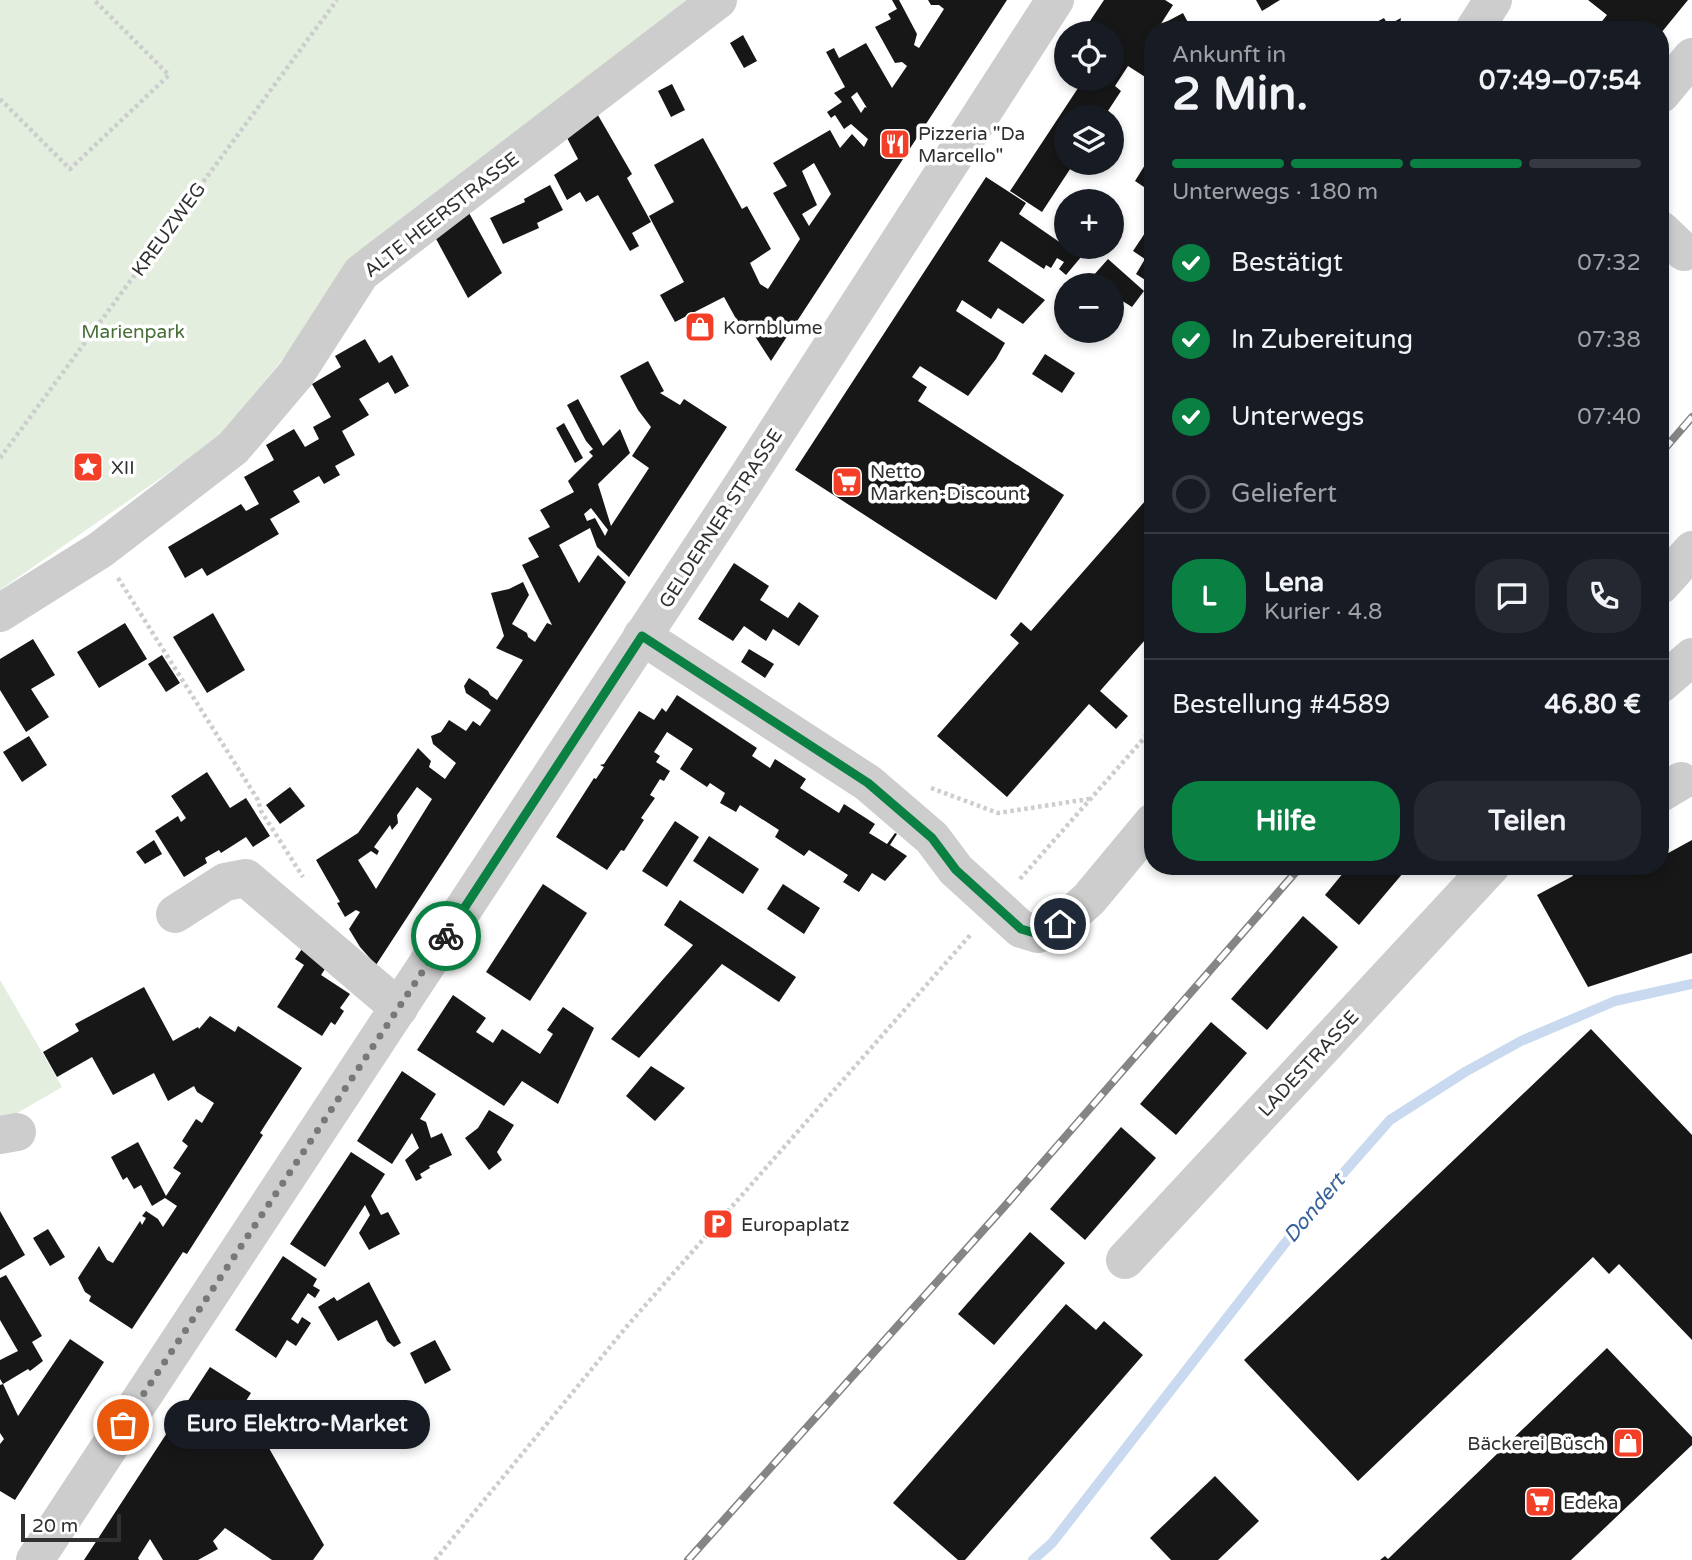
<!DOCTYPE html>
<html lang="de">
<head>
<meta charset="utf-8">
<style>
  body { margin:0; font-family:"Varela Round",sans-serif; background:#242831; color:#f1f3f6; height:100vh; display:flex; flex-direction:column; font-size:26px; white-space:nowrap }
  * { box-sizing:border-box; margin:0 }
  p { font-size:23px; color:#9ea1a6 }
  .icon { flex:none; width:38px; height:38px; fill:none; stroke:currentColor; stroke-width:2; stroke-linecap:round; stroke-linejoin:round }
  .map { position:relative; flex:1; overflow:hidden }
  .side { position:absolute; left:1144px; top:21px; width:525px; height:854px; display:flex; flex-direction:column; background:#171b24; border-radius:28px; box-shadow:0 4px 10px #0003 }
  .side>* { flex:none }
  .buttons { position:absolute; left:1054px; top:21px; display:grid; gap:14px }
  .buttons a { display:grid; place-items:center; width:70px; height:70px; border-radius:50%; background:#171b24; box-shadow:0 4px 10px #0003; font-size:35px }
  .scale { position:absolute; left:21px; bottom:18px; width:100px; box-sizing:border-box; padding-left:7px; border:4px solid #303030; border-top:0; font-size:19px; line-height:24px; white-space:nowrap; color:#303030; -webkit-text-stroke:5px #fff; paint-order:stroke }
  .pin { position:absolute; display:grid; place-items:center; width:60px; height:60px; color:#fff; margin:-30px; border:4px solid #fff; border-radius:50%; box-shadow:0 2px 7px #0007 }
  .courier { position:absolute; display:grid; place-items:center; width:70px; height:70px; margin:-35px; border:5px solid #0b8043; border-radius:50%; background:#fff; color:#222; box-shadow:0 2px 9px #0007 }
  .bubble { position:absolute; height:49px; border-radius:24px; background:#171b24; box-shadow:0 4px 10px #0003; font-size:23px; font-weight:700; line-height:49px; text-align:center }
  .headline em { font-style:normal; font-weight:700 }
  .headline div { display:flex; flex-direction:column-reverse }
  .headline { display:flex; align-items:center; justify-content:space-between; height:119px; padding:0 28px }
  h1 { font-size:46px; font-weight:700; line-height:52px }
  .bar { display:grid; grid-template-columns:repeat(4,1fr); gap:10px 7px; align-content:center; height:84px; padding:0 28px }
  .bar i { height:9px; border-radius:5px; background:#363941 }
  .bar .selected { background:#0b8043 }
  .bar p { grid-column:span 4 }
  .line { display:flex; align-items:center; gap:18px; padding:0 28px; border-top:2px solid #363941 }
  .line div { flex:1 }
  .round { display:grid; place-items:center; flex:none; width:74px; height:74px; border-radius:28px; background:#242831 }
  ol { padding:0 28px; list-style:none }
  li { display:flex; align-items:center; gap:21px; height:77px }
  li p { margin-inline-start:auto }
  li .icon { padding:7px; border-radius:50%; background:#0b8043; color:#fff; stroke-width:4 }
  li:last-child { color:#9ea1a6 }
  li i { width:38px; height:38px; border:4px solid #363941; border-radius:50% }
  .action { display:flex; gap:14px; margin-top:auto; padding:14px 28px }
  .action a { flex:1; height:80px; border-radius:28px; background:#0b8043; color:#fff; font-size:28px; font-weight:700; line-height:80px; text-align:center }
  .action a+a { background:#242831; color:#f1f3f6 }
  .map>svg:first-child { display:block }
  .green { fill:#e3eede }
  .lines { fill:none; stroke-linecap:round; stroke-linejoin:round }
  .stream { stroke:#c9d9ef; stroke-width:10 }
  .building { fill:#171717; fill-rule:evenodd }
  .path { stroke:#cdcdcd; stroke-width:4.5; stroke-dasharray:3.5 3.5; stroke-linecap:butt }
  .minor { stroke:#cdcdcd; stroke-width:38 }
  .rail-casing { stroke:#858585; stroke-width:8 }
  .rail { stroke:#fff; stroke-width:5; stroke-dasharray:16; stroke-linecap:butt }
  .done { stroke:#787878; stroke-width:7; stroke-dasharray:0 12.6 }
  .route { stroke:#0b8043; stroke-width:9 }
  .labels { text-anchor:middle; stroke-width:7; stroke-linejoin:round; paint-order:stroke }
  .poi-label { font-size:19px; fill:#303030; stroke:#fff; text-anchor:start }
  .street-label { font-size:19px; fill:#303030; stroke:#fff }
  .park-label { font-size:19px; fill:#497039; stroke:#fff }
  .water-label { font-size:21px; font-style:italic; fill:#37619a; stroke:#fff }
</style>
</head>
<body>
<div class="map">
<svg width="1692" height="1560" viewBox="0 0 1692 1560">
  <rect width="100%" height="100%" fill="#fff"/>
  <g class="green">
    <polygon points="0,0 687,0 356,270 217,439 0,590"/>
    <polygon points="0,980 62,1087 0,1123"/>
  </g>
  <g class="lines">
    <polyline class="stream" points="1033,1560 1052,1543 1310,1211 1390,1120 1465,1072 1521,1041 1615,1001 1692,984"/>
  </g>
  <g class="building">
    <path d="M892 0H899L917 34 914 45 919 48 944 9 939 5H931L928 0H1007L771 361 747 324 740 326 724 297 675 322 660 295 684 282 649 216 674 202 654 165 703 138 742 209 747 206 771 249 750 263 760 284 768 289 800 239 773 193 787 186 773 163 830 130 840 148 852 134 864 147 868 139 851 124 844 129 835 115 831 118 827 112 842 102 834 93 845 87 826 52 834 48 839 58 866 43 892 88 907 66 902 62 895 63 875 27 891 19 888 14 897 9ZM857 92 867 108 865 107 861 113 851 97ZM814 163 831 194 809 226 802 214 817 205 802 171Z"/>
    <polygon points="1104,0 1165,0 1173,5 1157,30 1153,30 1153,82 1128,66 1115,86 1121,91 1104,117 1066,117 1066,163 1074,163 1042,212 1010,191 1084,79 1111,79 1111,33 1082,33"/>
    <polygon points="1256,0 1280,0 1262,11"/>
    <polygon points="1588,0 1688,0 1661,33 1661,30 1595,30 1607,15"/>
    <polygon points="1183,13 1192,30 1170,30 1166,22"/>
    <polygon points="1384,18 1388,25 1401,18 1399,30 1362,30"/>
    <polygon points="743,35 757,61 744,68 730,43"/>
    <polygon points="672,84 685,110 671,117 658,91"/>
    <polygon points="595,110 632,174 627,178 651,222 632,233 639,246 630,251 598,195 586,202 580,192 567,200 554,175 578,159 565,134"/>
    <polygon points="1153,152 1153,193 1135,181"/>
    <polygon points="986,177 1026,203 1019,214 1081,257 1066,275 1059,269 1064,262 1057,258 1051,268 1046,265 1044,269 1001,241 988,261 1045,300 1023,324 998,308 991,319 962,300 956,311 1005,343 996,359 968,396 920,366 912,377 927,387 918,401 1064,495 996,600 795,470"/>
    <polygon points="550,185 563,210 537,223 539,228 503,244 490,218 525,202 524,199"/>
    <polygon points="468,211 502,273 468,298 435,237"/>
    <polygon points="1147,230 1153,234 1153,285 1136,274 1145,259 1133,251"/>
    <polygon points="1108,259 1144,291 1132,307 1113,295 1111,297 1111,285 1085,285"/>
    <polygon points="365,339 379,363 392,355 409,386 395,394 388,382 359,399 369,415 342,431 355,455 335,466 340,475 324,484 319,476 293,491 300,502 270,519 279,534 207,576 202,568 185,578 168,547 241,504 246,511 259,504 244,477 274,460 266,445 294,429 305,447 319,439 313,427 331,417 312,384 341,367 335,356"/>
    <polygon points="1045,354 1075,373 1062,393 1032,374"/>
    <path d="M648 361 664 391 660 393 680 405 684 399 727 427 629 577 597 547 590 528 559 545 579 583 598 555 626 582 376 965 360 947 349 929 360 912 356 910 345 917 337 903 340 902 316 860 358 833 418 748 431 761 429 767 445 779 456 763 433 744 431 736 441 732 449 720 466 731 473 721 480 726 491 710 466 693 464 686 469 678 488 691 490 695 497 700 523 660 496 648 504 636 491 593 509 589 523 582 529 595 512 624 527 633 528 637 535 642 547 623 552 625 522 565 539 557 528 538 550 527 540 510 574 492 568 481 593 456 589 452 593 449 586 441 567 405 578 399 603 446 620 429 630 453 598 484 611 526 649 468 632 456 651 427 638 410 620 376ZM591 508 608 530 605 536 595 518 587 521 584 514ZM417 787 432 799 376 889 358 860 371 851 377 855 379 851 374 847 390 825 392 830 398 823 397 815Z"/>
    <polygon points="564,423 583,458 575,463 556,428"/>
    <polygon points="1153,492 1153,631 1100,691 1128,716 1116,729 1089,704 1007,797 937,736 1019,643 1010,635 1021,622 1031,631"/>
    <polygon points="734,563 769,586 760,600 788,618 799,602 819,616 799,646 773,629 766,641 744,626 733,641 698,619"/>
    <polygon points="213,613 245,670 207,693 173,637"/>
    <polygon points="125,623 147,659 99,688 77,652"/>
    <polygon points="33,639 55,675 31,689 49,717 26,732 0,690 0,659"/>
    <polygon points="749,649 774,664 765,678 741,662"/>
    <polygon points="162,655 180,683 166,692 148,664"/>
    <polygon points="677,695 757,748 752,756 770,768 775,759 806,779 800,788 839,813 844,804 875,824 869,833 887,844 895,833 897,834 890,845 907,856 885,881 872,873 859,892 843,882 848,875 809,850 804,856 775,837 779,830 740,805 736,812 720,803 725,793 710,783 707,787 680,769 693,749 667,732 654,752 660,756 656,762 670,771 664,781 660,779 650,795 655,798 641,818 644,820 624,851 621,850 607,870 556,837 594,778 596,779 604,767 600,765 604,764 639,711 654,720 662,708 666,712"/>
    <polygon points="29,736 47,765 22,782 3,752"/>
    <polygon points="207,772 230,808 246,798 270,836 253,847 246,837 221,853 219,850 205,858 207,863 184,877 155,831 178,816 181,822 186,818 171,796"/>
    <polygon points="290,787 305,806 280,824 266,805"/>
    <polygon points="675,821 699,837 667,887 642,871"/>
    <polygon points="709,836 759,869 743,894 693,861"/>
    <polygon points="154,840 162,854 145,864 136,852"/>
    <polygon points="1692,840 1692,953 1588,987 1537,895 1573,876 1567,866 1637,866 1639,869 1644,866 1661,866 1661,857"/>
    <polygon points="1349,866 1409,866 1359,925 1325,895"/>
    <polygon points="543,884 587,913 530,1001 486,972"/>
    <polygon points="783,884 820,908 804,934 767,909"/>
    <polygon points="680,900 796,977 779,1002 722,964 639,1058 611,1039 693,945 664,925"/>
    <polygon points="1303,916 1338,947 1267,1030 1231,999"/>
    <polygon points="304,946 329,963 321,975 350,994 340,1008 344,1011 335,1025 331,1022 322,1036 277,1007 304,965 295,959"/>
    <polygon points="144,987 173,1041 198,1027 199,1029 210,1016 235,1032 238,1026 302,1068 260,1133 263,1135 187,1254 183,1252 132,1329 89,1301 91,1296 85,1292 78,1278 99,1246 107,1260 113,1263 140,1221 142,1225 146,1218 142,1216 146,1211 158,1219 163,1227 177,1206 165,1198 152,1206 141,1185 134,1189 127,1177 123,1180 111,1157 138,1142 166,1196 181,1173 173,1168 188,1146 182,1141 196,1119 202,1123 214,1103 197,1092 194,1086 168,1101 154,1073 113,1095 92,1057 57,1077 43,1052 79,1031 75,1024"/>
    <polygon points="453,995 486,1018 476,1032 493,1043 502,1029 540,1054 553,1034 547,1030 563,1007 594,1028 558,1104 522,1081 504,1106 417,1050"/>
    <polygon points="1211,1022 1247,1053 1176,1135 1140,1104"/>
    <polygon points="1591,1029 1692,1135 1692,1340 1619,1264 1609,1274 1593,1257 1358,1481 1244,1360"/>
    <polygon points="651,1066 685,1088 655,1121 626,1096"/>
    <polygon points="402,1071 436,1094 420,1119 426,1122 431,1138 442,1133 452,1155 429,1166 430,1168 420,1174 422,1178 416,1181 405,1160 419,1148 412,1133 392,1164 357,1141"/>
    <polygon points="489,1110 514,1125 497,1152 502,1160 489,1170 465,1138 478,1128"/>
    <polygon points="1121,1127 1156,1158 1085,1240 1050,1209"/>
    <polygon points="351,1152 385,1174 371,1196 381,1215 388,1212 400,1234 369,1250 359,1233 370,1215 365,1205 325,1267 290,1244"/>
    <polygon points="0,1211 25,1255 0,1270"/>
    <polygon points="48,1229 65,1257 50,1266 33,1238"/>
    <polygon points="1030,1232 1065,1263 994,1345 958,1314"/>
    <polygon points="283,1256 317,1279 313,1286 320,1290 315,1298 308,1293 291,1319 298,1324 302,1317 311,1323 296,1346 287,1340 276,1358 235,1330"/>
    <polygon points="6,1275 42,1336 32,1342 43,1361 30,1371 28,1369 3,1384 18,1416 70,1339 104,1362 15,1500 0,1491 0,1444 4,1439 0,1433 0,1385 3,1384 0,1379 0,1360 18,1351 0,1320 0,1278"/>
    <polygon points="369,1282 401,1343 394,1347 387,1341 377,1320 338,1341 318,1307 334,1297 337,1301"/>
    <polygon points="1066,1304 1096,1330 1104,1321 1143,1355 965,1560 958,1560 893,1503"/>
    <polygon points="435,1340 451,1370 425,1384 410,1353"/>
    <polygon points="1607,1348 1692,1437 1692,1445 1571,1560 1380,1560 1385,1556 1388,1559"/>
    <polygon points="210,1367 251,1393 244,1404 324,1545 313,1560 272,1560 225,1528 213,1541 218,1549 198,1560 163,1560 150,1539 138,1558 139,1560 84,1560"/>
    <polygon points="1215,1476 1259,1521 1218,1560 1171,1560 1150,1538"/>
  </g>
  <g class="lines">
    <g class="path">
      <polyline points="0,99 70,169 169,75 94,0"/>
      <polyline points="0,458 337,0"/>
      <polyline points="118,578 258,800 261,811 303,877"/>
      <polyline points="931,788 998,813 1089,799"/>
      <polyline points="1020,879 1153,728"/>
      <polyline points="435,1560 628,1325 972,933"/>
    </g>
    <g class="minor">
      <polyline points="1474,30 1493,0"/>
      <polyline points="1661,94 1692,57"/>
      <polyline points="1661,230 1684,252"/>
      <polyline points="1661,585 1692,550"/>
      <polyline points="0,613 100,550 233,448 296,374 361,273 718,0"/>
      <polyline points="642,636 868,783 932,838 956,870 1021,929 1038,934 1061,924 1089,899 1153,822"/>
      <polyline points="1661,684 1692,657"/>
      <polyline points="1661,793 1681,781"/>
      <polyline points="175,914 225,882 246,878 399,1008"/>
      <polyline points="0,1135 17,1132"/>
      <polyline points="1125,1260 1491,866"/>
      <polyline points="35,1560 741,487 1055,0"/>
    </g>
    <g class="rail-casing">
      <g id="rail">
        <polyline points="1661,453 1692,417"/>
        <polyline points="688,1560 1004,1207 1301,866"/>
      </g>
    </g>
    <use href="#rail" class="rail"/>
  </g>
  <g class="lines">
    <polyline class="done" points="123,1425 446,936"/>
    <polyline class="route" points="446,936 642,636 868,783 932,838 956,870 1009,918 1021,929 1038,934 1060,924"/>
  </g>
  <defs>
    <g id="restaurant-square" transform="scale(1.575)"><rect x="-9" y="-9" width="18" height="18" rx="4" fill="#f33f27" stroke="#fff"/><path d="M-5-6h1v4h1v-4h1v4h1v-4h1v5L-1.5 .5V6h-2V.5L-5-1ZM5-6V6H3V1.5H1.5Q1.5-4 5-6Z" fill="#fff"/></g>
    <g id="shop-square" transform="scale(1.575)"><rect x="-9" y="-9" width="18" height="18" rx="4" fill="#f33f27" stroke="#fff"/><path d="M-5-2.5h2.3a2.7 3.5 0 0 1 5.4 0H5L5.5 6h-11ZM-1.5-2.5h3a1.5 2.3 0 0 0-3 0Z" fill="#fff"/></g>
    <g id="sight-square" transform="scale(1.575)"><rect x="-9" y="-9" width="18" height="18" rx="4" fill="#f33f27" stroke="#fff"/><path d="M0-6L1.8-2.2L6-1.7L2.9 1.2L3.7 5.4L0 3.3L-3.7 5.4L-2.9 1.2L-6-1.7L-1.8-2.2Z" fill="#fff"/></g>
    <g id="supermarket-square" transform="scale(1.575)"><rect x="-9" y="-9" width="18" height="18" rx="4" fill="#f33f27" stroke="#fff"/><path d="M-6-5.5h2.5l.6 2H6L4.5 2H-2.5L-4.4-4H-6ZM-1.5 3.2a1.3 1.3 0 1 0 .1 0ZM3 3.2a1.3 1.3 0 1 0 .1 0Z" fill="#fff"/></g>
    <g id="parking-square" transform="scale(1.575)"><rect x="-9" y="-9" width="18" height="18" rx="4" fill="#f33f27" stroke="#fff"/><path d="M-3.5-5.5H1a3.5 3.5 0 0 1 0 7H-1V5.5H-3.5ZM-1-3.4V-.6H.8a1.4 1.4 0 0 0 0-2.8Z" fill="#fff"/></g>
  </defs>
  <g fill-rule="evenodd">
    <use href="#restaurant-square" x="895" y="144"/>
    <use href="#shop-square" x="700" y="327"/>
    <use href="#sight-square" x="88" y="467"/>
    <use href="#supermarket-square" x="847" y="482"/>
    <use href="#parking-square" x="718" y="1224"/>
    <use href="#shop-square" x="1628" y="1443"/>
    <use href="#supermarket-square" x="1540" y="1502"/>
  </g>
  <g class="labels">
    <g class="poi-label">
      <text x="918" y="140">Pizzeria "Da<tspan x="918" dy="22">Marcello"</tspan></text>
      <text x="723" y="334">Kornblume</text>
      <text x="111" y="474">XII</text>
      <text x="870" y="478">Netto<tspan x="870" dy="22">Marken-Discount</tspan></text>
      <text x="741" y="1231">Europaplatz</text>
      <text x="1605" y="1450" text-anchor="end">Bäckerei Büsch</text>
      <text x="1563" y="1509">Edeka</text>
    </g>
    <g class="street-label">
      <text transform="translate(441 214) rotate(-38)" y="7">ALTE HEERSTRASSE</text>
      <text transform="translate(168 229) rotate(-54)" y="7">KREUZWEG</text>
      <text transform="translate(720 518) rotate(-57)" y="7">GELDERNER STRASSE</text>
      <text transform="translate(1308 1063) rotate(-47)" y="7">LADESTRASSE</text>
    </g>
    <g class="park-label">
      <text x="133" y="338">Marienpark</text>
    </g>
    <g class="water-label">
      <text transform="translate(1314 1208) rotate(-50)" y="7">Dondert</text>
    </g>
  </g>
</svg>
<div class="buttons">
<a><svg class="icon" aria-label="locate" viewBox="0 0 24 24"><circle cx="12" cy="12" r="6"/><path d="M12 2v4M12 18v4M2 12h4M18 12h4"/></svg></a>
<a><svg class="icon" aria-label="layers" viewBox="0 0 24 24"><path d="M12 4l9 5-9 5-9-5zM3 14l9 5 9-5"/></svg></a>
<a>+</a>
<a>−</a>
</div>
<div class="scale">20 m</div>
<div class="pin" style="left:123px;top:1425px;background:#ea580c"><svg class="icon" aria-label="bag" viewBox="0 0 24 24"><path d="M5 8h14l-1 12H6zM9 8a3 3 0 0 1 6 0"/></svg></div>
<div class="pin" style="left:1060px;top:924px;background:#1f2937"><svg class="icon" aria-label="home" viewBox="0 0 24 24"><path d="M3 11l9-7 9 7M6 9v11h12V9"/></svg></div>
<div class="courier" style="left:446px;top:936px"><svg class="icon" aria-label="bike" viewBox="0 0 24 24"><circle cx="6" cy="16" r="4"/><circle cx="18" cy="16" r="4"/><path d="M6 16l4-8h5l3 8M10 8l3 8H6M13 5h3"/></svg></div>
<div class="bubble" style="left:164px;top:1400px;width:266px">Euro Elektro-Market</div>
<section class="side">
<div class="headline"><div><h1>2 Min.</h1><p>Ankunft in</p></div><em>07:49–07:54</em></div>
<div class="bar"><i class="selected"></i><i class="selected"></i><i class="selected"></i><i></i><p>Unterwegs · 180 m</p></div>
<ol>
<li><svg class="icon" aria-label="check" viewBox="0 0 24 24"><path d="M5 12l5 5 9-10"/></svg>Bestätigt<p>07:32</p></li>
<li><svg class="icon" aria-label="check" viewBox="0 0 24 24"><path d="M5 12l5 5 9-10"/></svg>In Zubereitung<p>07:38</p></li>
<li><svg class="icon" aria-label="check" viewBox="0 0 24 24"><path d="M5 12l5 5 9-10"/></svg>Unterwegs<p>07:40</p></li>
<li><i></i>Geliefert</li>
</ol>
<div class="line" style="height:126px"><b class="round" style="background:#0b8043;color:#fff">L</b><div><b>Lena</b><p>Kurier · 4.8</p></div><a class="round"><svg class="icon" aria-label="chat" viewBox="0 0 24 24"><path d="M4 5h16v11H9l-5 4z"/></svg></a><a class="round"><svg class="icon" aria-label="phone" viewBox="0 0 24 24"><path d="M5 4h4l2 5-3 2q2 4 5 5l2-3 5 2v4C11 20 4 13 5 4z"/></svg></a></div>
<div class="line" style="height:91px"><div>Bestellung #4589</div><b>46.80 €</b></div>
<div class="action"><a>Hilfe</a><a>Teilen</a></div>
</section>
</div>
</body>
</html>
